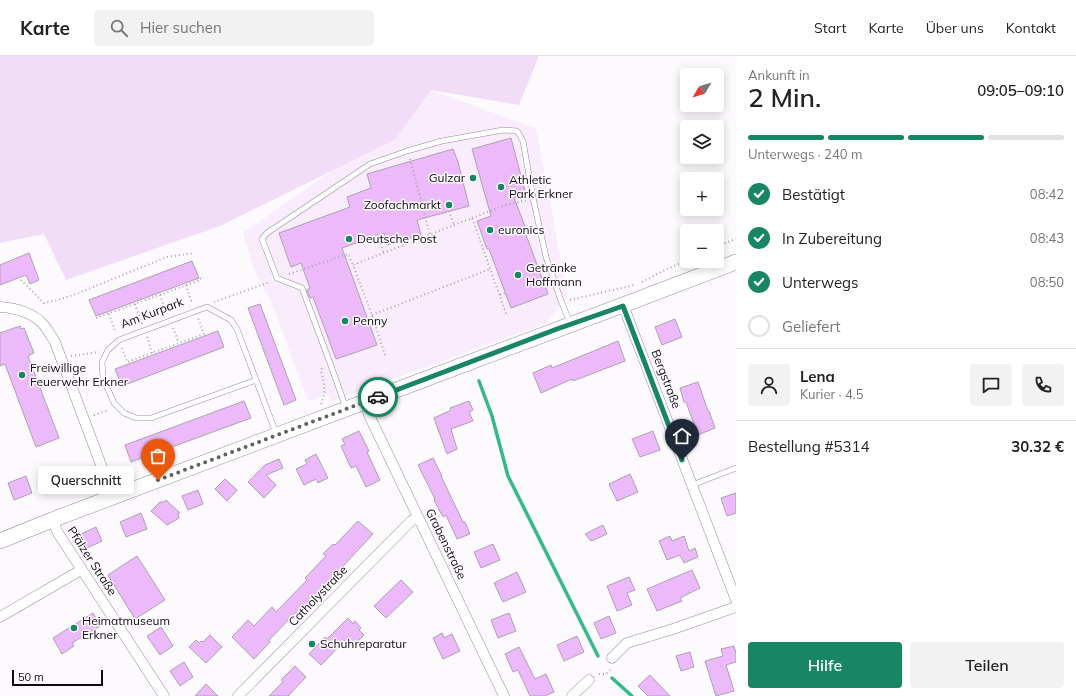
<!DOCTYPE html>
<html lang="de">
<head>
<meta charset="utf-8">
<style>
  body { margin:0; font-family:Mulish,sans-serif; background:#f2f2f2; color:#222; height:100vh; display:flex; flex-direction:column; font-size:15px; white-space:nowrap }
  * { box-sizing:border-box; margin:0 }
  p { font-size:13px; color:#767676 }
  .icon { flex:none; width:22px; height:22px; fill:none; stroke:currentColor; stroke-width:2; stroke-linecap:round; stroke-linejoin:round }
  .map { position:relative; flex:1; overflow:hidden }
  .side { display:flex; flex-direction:column; background:#fff; width:340px }
  .side>* { flex:none }
  .needle { width:26px; rotate:232deg }
  .tools { position:absolute; left:680px; top:12px; display:grid; gap:8px }
  .tools a { display:grid; place-items:center; width:44px; height:44px; border-radius:4px; background:#fff; box-shadow:0 2px 10px #0003; font-size:20px }
  .scale { position:absolute; left:12px; bottom:10px; width:91px; box-sizing:border-box; padding-left:4px; border:2px solid #100b12; border-top:0; font-size:11px; line-height:14px; white-space:nowrap; color:#100b12; -webkit-text-stroke:3px #fdfafe; paint-order:stroke }
  .pin { position:absolute; display:grid; place-items:center; width:34px; height:34px; color:#fff; margin:-41px -17px; border-radius:50% 50% 50% 0; rotate:-45deg; box-shadow:0 0 4px #0007 }
  .pin .icon { rotate:45deg }
  .courier { position:absolute; display:grid; place-items:center; width:40px; height:40px; margin:-20px; border:3px solid #188664; border-radius:50%; background:#fff; color:#222; box-shadow:0 1px 5px #0007 }
  .bubble { position:absolute; height:28px; border-radius:4px; background:#fff; box-shadow:0 2px 10px #0003; font-size:13px; font-weight:600; line-height:28px; text-align:center }
  .summary em { font-style:normal; font-weight:600 }
  .summary div { display:flex; flex-direction:column-reverse }
  .summary { display:flex; align-items:center; justify-content:space-between; height:68px; padding:0 12px }
  h1 { font-size:26px; font-weight:600; line-height:30px }
  .bar { display:grid; grid-template-columns:repeat(4,1fr); gap:6px 4px; align-content:center; height:48px; padding:0 12px }
  .bar i { height:5px; border-radius:3px; background:#e0e0e0 }
  .bar .current { background:#188664 }
  .bar p { grid-column:span 4 }
  .line { display:flex; align-items:center; gap:10px; padding:0 12px; border-top:1px solid #e0e0e0 }
  .line div { flex:1 }
  .round { display:grid; place-items:center; flex:none; width:42px; height:42px; border-radius:4px; background:#f2f2f2 }
  ol { padding:0 12px; list-style:none }
  li { display:flex; align-items:center; gap:12px; height:44px }
  li p { margin-inline-start:auto }
  li .icon { padding:4px; border-radius:50%; background:#188664; color:#fff; stroke-width:4 }
  li:last-child { color:#767676 }
  li i { width:22px; height:22px; border:2px solid #e0e0e0; border-radius:50% }
  .action { display:flex; gap:8px; margin-top:auto; padding:8px 12px }
  .action a { flex:1; height:46px; border-radius:4px; background:#188664; color:#fff; font-size:16px; font-weight:600; line-height:46px; text-align:center }
  .action a+a { background:#f2f2f2; color:#222 }
  header { display:flex; align-items:center; gap:24px; box-sizing:border-box; height:56px; padding:0 20px; background:#fff; border-bottom:1px solid #e0e0e0 }
  header strong { font-size:19px }
  nav { display:flex; gap:22px; margin-inline-start:auto; font-size:14px }
  .search { width:280px; height:36px; background:#f2f2f2; display:flex; align-items:center; gap:10px; box-sizing:border-box; padding:0 14px; border-radius:4px; color:#767676; font-size:15px }
  main { display:flex; flex:1; min-height:0 }
  .map>svg:first-child { display:block }
  .built { fill:#f9edfd }
  .green { fill:#f1ddf7 }
  .lines { fill:none; stroke-linecap:round; stroke-linejoin:round }
  .stream { stroke:#36b78c; stroke-width:3.5 }
  .building { fill:#ecbafb; stroke:#ad9fb1 }
  .lane-casing { stroke:#96889a; stroke-width:6 }
  .street-casing { stroke:#96889a; stroke-width:11 }
  .secondary-casing { stroke:#96889a; stroke-width:16 }
  .path { stroke:#a7a3a8; stroke-width:2; stroke-dasharray:1 3; stroke-linecap:butt }
  .lane { stroke:#fff; stroke-width:5 }
  .street { stroke:#fff; stroke-width:10 }
  .secondary { stroke:#fff; stroke-width:15 }
  .done { stroke:#635f65; stroke-width:4; stroke-dasharray:0 7.2 }
  .route { stroke:#188664; stroke-width:5 }
  .poi-dot { fill:#188664; stroke:#fdfafe; stroke-width:1.5 }
  .labels { text-anchor:middle; stroke-width:3; stroke-linejoin:round; paint-order:stroke }
  .poi-label { font-size:12px; fill:#100b12; stroke:#fdfafe; text-anchor:start }
  .street-label { font-size:12px; fill:#100b12; stroke:#fdfafe }
</style>
</head>
<body>
<header>
<strong>Karte</strong>
<div class="search"><svg class="icon" aria-label="search" viewBox="0 0 24 24"><circle cx="10" cy="10" r="6"/><path d="M15 15l6 6"/></svg>Hier suchen</div>
<nav><a>Start</a><a>Karte</a><a>Über uns</a><a>Kontakt</a></nav>
</header>
<main>
<div class="map">
<svg width="736" height="640" viewBox="0 0 736 640">
  <rect width="100%" height="100%" fill="#fdfafe"/>
  <polygon class="built" points="430,34 536,72 568,241 546,267 330,346 328,338 308,345 272,248 254,213 243,177 333,114 396,83"/>
  <polygon class="green" points="0,0 539,0 519,49 431,34 396,83 220,170 66,224 44,178 0,187"/>
  <g class="lines">
    <g class="stream">
      <polyline points="479,325 492,360 508,420 598,600"/>
      <polyline points="612,622 632,640"/>
    </g>
  </g>
  <g class="building">
    <polygon points="511,82 526,139 514,142 528,178 526,179 548,238 511,252 489,193 487,193 477,165 491,160 472,93"/>
    <polygon points="453,93 458,106 469,150 417,164 421,179 387,189 384,177 342,192 377,289 336,303 313,241 310,242 307,234 310,232 301,207 291,211 279,177 350,151 347,141 371,132 367,118"/>
    <polygon points="29,197 39,224 30,228 26,219 0,229 0,209"/>
    <polygon points="192,205 199,222 96,260 89,244"/>
    <polygon points="260,248 296,344 284,349 248,252"/>
    <polygon points="675,263 682,281 662,289 655,271"/>
    <polygon points="20,270 21,273 24,272 34,297 28,300 59,382 36,391 5,308 0,310 0,277"/>
    <polygon points="218,275 224,291 122,330 115,313"/>
    <polygon points="618,285 625,305 573,325 572,323 541,337 533,317 551,309 552,312"/>
    <polygon points="698,326 708,355 709,355 715,372 698,379 686,346 684,346 680,332"/>
    <polygon points="244,345 251,362 131,406 125,389"/>
    <polygon points="469,345 473,354 469,356 473,365 451,373 457,393 447,398 434,362 451,354 450,352"/>
    <polygon points="359,375 369,395 367,396 380,424 366,431 356,410 351,412 341,390 345,388 342,383"/>
    <polygon points="653,375 660,394 640,401 632,383"/>
    <polygon points="316,398 328,422 318,427 316,423 304,429 296,413 307,408 305,404"/>
    <polygon points="433,402 442,420 441,420 463,466 465,466 470,478 457,483 446,459 443,461 434,444 435,443 418,409"/>
    <polygon points="279,403 283,412 266,419 276,429 264,442 248,426 265,409"/>
    <polygon points="630,418 638,436 617,445 609,428"/>
    <polygon points="26,420 32,437 14,444 8,427"/>
    <polygon points="225,423 237,434 227,445 215,433"/>
    <polygon points="198,434 203,448 188,454 182,440"/>
    <polygon points="736,437 736,457 727,460 721,442"/>
    <polygon points="166,444 180,457 178,458 179,462 167,469 151,455 160,446 164,446"/>
    <polygon points="141,457 147,473 126,481 120,466"/>
    <polygon points="358,465 373,478 331,523 332,523 315,542 298,559 296,556 269,584 270,586 254,603 232,581 248,564 254,570 272,551 276,556 307,524 305,522 326,500 323,498 333,488 335,489"/>
    <polygon points="603,469 607,478 591,485 585,478"/>
    <polygon points="96,471 102,485 87,492 81,478"/>
    <polygon points="670,480 672,485 684,480 689,495 695,492 698,501 684,507 680,499 667,504 659,485"/>
    <polygon points="493,488 500,504 481,512 474,496"/>
    <polygon points="137,500 165,544 135,563 108,519"/>
    <polygon points="692,514 700,532 680,542 682,545 657,555 647,533"/>
    <polygon points="517,516 526,536 503,546 494,527"/>
    <polygon points="629,521 635,534 627,537 632,549 617,555 607,530"/>
    <polygon points="401,524 413,536 386,562 374,550"/>
    <polygon points="93,557 100,570 72,587 74,590 62,598 53,582"/>
    <polygon points="509,557 516,575 498,582 491,564"/>
    <polygon points="609,560 616,577 601,583 594,567"/>
    <polygon points="348,562 353,568 355,565 361,572 359,574 364,579 352,591 345,584 321,609 309,598 325,581 327,583"/>
    <polygon points="161,571 173,590 160,599 147,580"/>
    <polygon points="442,577 444,582 452,578 460,595 443,603 433,582"/>
    <polygon points="210,579 222,591 206,607 189,591 196,584 199,587 201,585 203,586"/>
    <polygon points="577,580 584,596 564,605 557,589"/>
    <polygon points="734,590 736,597 736,606 726,609 734,635 716,640 705,605 723,600 721,593"/>
    <polygon points="519,591 535,623 546,618 554,636 545,640 530,640 518,614 513,616 505,598"/>
    <polygon points="690,596 694,611 681,615 676,600"/>
    <polygon points="184,606 193,621 180,630 170,615"/>
    <polygon points="295,610 306,621 288,640 269,640 283,626 281,624"/>
    <polygon points="650,619 670,640 648,640 638,630"/>
    <polygon points="206,628 218,640 195,640"/>
  </g>
  <g class="lines">
    <g class="lane-casing">
      <g id="lane">
        <polyline points="256,324 151,362 136,362 124,357 114,347 103,322 102,306 108,294 119,284 207,251 231,264 237,273 276,377"/>
        <polyline points="346,352 330,307 302,232 277,222 262,183 267,177 370,108 407,95 442,85 503,74 517,75 523,85 533,142 546,201 560,242 570,267"/>
        <polyline points="692,429 736,412"/>
      </g>
    </g>
    <g class="street-casing">
      <g id="street">
        <polyline points="623,249 736,544"/>
        <path d="M0 251C15 252 31 256 42 267 47 272 51 280 55 286L113 441"/>
        <polyline points="365,346 369,359 504,640"/>
        <polyline points="52,464 58,477 164,640"/>
        <polyline points="0,561 81,514"/>
        <polyline points="612,602 627,587 673,573 736,551"/>
        <polyline points="238,640 411,465 418,462"/>
        <polyline points="572,640 589,624"/>
      </g>
    </g>
    <g class="secondary-casing">
      <polyline id="secondary" points="0,485 52,464 436,319 623,249 736,206"/>
    </g>
    <g class="path">
      <polyline points="410,103 432,187"/>
      <polyline points="449,155 454,169"/>
      <polyline points="472,162 503,150 526,144"/>
      <polyline points="377,180 384,197"/>
      <polyline points="717,190 736,183"/>
      <polyline points="289,218 348,198 353,209"/>
      <polyline points="21,224 44,247 58,244 76,238 167,201 194,197"/>
      <polyline points="642,226 663,215 687,204"/>
      <polyline points="186,229 192,247"/>
      <polyline points="160,239 167,258"/>
      <polyline points="500,239 505,237"/>
      <polyline points="570,244 634,229"/>
      <polyline points="214,246 270,226"/>
      <polyline points="135,248 142,268"/>
      <polyline points="109,258 116,277"/>
      <polyline points="372,259 490,213"/>
      <polyline points="96,262 198,225 198,224 204,221"/>
      <polyline points="173,272 179,287"/>
      <polyline points="147,281 152,297"/>
      <polyline points="122,292 127,306 204,278 198,262"/>
      <polyline points="385,299 372,259 353,209 472,162 507,260"/>
      <polyline points="71,300 99,296"/>
      <path d="M321 348C327 334 324 328 321 314L322 312"/>
      <polyline points="94,359 109,354"/>
      <polyline points="599,618 606,618 612,612"/>
    </g>
    <use href="#lane" class="lane"/>
    <use href="#street" class="street"/>
    <use href="#secondary" class="secondary"/>
  </g>
  <g class="lines">
    <polyline class="done" points="158,424 378,341"/>
    <polyline class="route" points="378,341 557,273 623,250 682,404"/>
  </g>
  <g class="poi-dot">
    <circle cx="473" cy="122" r="4"/>
    <circle cx="501" cy="131" r="4"/>
    <circle cx="449" cy="149" r="4"/>
    <circle cx="490" cy="174" r="4"/>
    <circle cx="349" cy="183" r="4"/>
    <circle cx="518" cy="219" r="4"/>
    <circle cx="345" cy="265" r="4"/>
    <circle cx="22" cy="319" r="4"/>
    <circle cx="74" cy="572" r="4"/>
    <circle cx="312" cy="588" r="4"/>
  </g>
  <g class="labels">
    <g class="poi-label">
      <text x="465" y="126" text-anchor="end">Gulzar</text>
      <text x="509" y="128">Athletic<tspan x="509" dy="14">Park Erkner</tspan></text>
      <text x="441" y="153" text-anchor="end">Zoofachmarkt</text>
      <text x="498" y="178">euronics</text>
      <text x="357" y="187">Deutsche Post</text>
      <text x="526" y="216">Getränke<tspan x="526" dy="14">Hoffmann</tspan></text>
      <text x="353" y="269">Penny</text>
      <text x="30" y="316">Freiwillige<tspan x="30" dy="14">Feuerwehr Erkner</tspan></text>
      <text x="82" y="569">Heimatmuseum<tspan x="82" dy="14">Erkner</tspan></text>
      <text x="320" y="592">Schuhreparatur</text>
    </g>
    <g class="street-label">
      <text transform="translate(152 257) rotate(-21)" y="4">Am Kurpark</text>
      <text transform="translate(666 323) rotate(69)" y="4">Bergstraße</text>
      <text transform="translate(446 488) rotate(64)" y="4">Grabenstraße</text>
      <text transform="translate(92 505) rotate(57)" y="4">Pfälzer Straße</text>
      <text transform="translate(318 540) rotate(-46)" y="4">Catholystraße</text>
    </g>
  </g>
</svg>
<div class="tools">
<a><svg class="needle" viewBox="-14 -14 28 28"><path d="M0-13l5 13h-10z" fill="#e53935"/><path d="M0 13l5-13h-10z" fill="#767676"/></svg></a>
<a><svg class="icon" aria-label="layers" viewBox="0 0 24 24"><path d="M12 4l9 5-9 5-9-5zM3 14l9 5 9-5"/></svg></a>
<a>+</a>
<a>−</a>
</div>
<div class="scale">50 m</div>
<div class="pin" style="left:158px;top:424px;background:#ea580c"><svg class="icon" aria-label="bag" viewBox="0 0 24 24"><path d="M5 8h14l-1 12H6zM9 8a3 3 0 0 1 6 0"/></svg></div>
<div class="pin" style="left:682px;top:404px;background:#1f2937"><svg class="icon" aria-label="home" viewBox="0 0 24 24"><path d="M3 11l9-7 9 7M6 9v11h12V9"/></svg></div>
<div class="courier" style="left:378px;top:341px"><svg class="icon" aria-label="car" viewBox="0 0 24 24"><path d="M5 17H2v-5l4-1 3-4h7l3 4 3 1v5h-3M9 17h6M6 11h13"/><circle cx="7" cy="17" r="2"/><circle cx="17" cy="17" r="2"/></svg></div>
<div class="bubble" style="left:38px;top:410px;width:96px">Querschnitt</div>
</div>
<section class="side">
<div class="summary"><div><h1>2 Min.</h1><p>Ankunft in</p></div><em>09:05–09:10</em></div>
<div class="bar"><i class="current"></i><i class="current"></i><i class="current"></i><i></i><p>Unterwegs · 240 m</p></div>
<ol>
<li><svg class="icon" aria-label="check" viewBox="0 0 24 24"><path d="M5 12l5 5 9-10"/></svg>Bestätigt<p>08:42</p></li>
<li><svg class="icon" aria-label="check" viewBox="0 0 24 24"><path d="M5 12l5 5 9-10"/></svg>In Zubereitung<p>08:43</p></li>
<li><svg class="icon" aria-label="check" viewBox="0 0 24 24"><path d="M5 12l5 5 9-10"/></svg>Unterwegs<p>08:50</p></li>
<li><i></i>Geliefert</li>
</ol>
<div class="line" style="height:72px"><a class="round"><svg class="icon" aria-label="person" viewBox="0 0 24 24"><circle cx="12" cy="8" r="4"/><path d="M4 21q1-7 8-7t8 7"/></svg></a><div><b>Lena</b><p>Kurier · 4.5</p></div><a class="round"><svg class="icon" aria-label="chat" viewBox="0 0 24 24"><path d="M4 5h16v11H9l-5 4z"/></svg></a><a class="round"><svg class="icon" aria-label="phone" viewBox="0 0 24 24"><path d="M5 4h4l2 5-3 2q2 4 5 5l2-3 5 2v4C11 20 4 13 5 4z"/></svg></a></div>
<div class="line" style="height:52px"><div>Bestellung #5314</div><b>30.32 €</b></div>
<div class="action"><a>Hilfe</a><a>Teilen</a></div>
</section>
</main>
</body>
</html>
